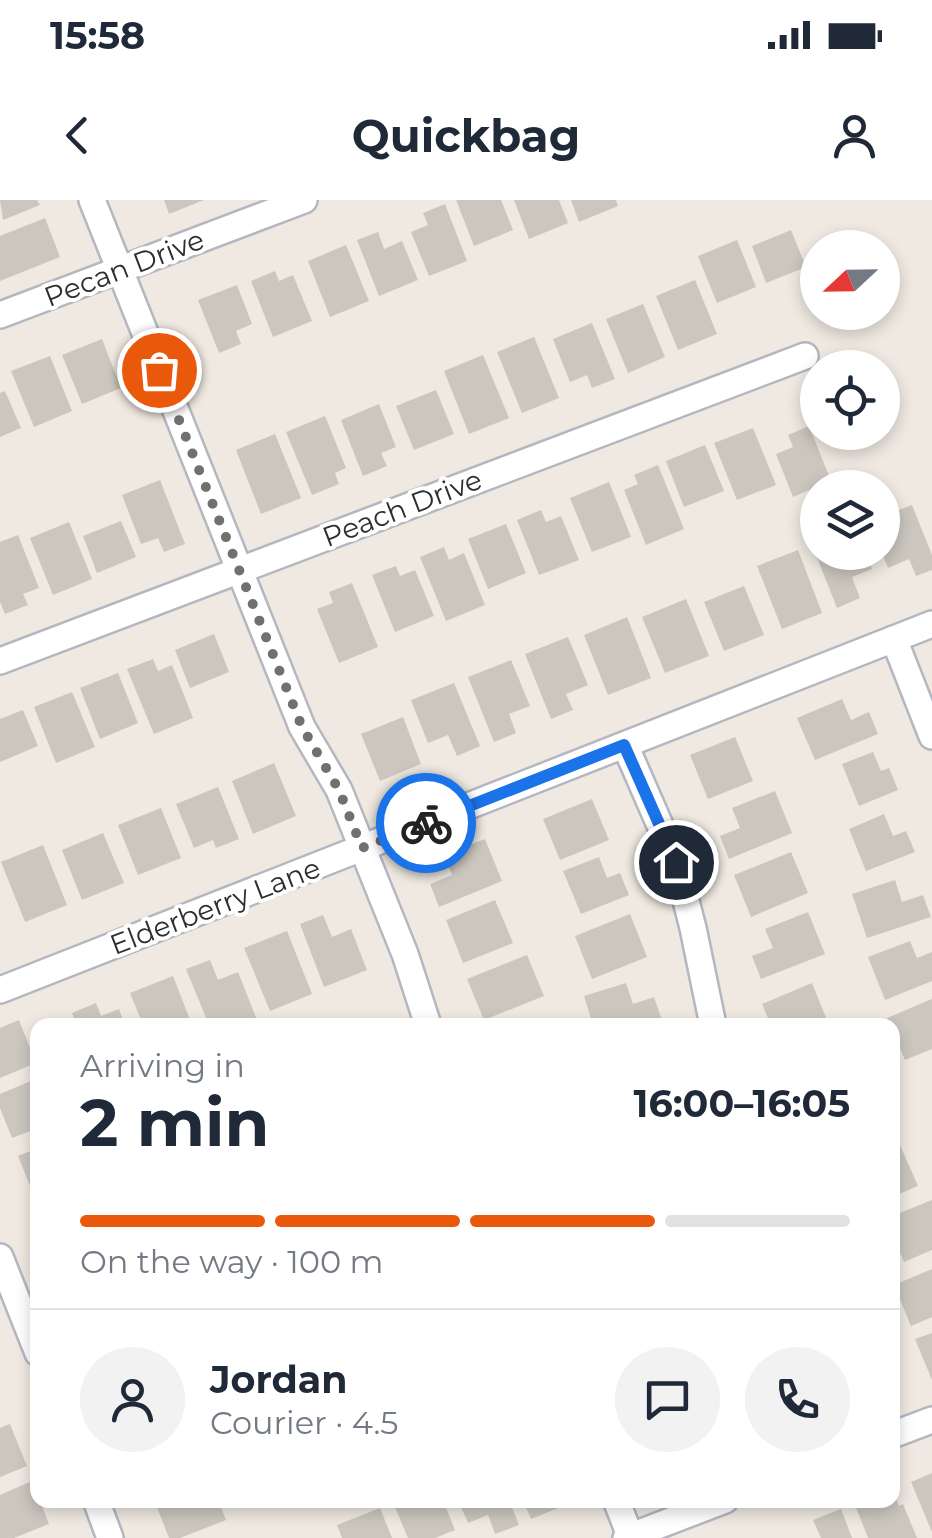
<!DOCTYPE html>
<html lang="en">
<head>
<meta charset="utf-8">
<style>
  body { margin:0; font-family:Montserrat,sans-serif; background:#f2f2f3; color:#1f2937; height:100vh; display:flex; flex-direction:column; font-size:38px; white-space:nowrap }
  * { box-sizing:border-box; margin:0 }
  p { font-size:32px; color:#747a83 }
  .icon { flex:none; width:55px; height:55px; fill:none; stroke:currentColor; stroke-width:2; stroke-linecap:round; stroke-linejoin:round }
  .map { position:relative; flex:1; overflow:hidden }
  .sheet { position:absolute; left:30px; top:818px; width:870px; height:490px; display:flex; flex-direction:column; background:#fff; border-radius:20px; box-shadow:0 5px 15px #0003 }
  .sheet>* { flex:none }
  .needle { width:65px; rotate:248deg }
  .fabs { position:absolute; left:800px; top:30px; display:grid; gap:20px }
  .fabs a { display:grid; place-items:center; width:100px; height:100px; border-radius:50%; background:#fff; box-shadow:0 5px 15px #0003; font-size:50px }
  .pin { position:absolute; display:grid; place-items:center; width:85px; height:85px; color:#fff; margin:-42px; border:5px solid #fff; border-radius:50%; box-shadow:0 2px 10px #0007 }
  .courier { position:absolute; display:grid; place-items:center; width:100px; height:100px; margin:-50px; border:8px solid #1a73e8; border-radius:50%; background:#fff; color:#222; box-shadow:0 2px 12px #0007 }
  .head em { font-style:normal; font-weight:700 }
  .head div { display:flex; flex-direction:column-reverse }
  .head { display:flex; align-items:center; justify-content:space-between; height:170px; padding:0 50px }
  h1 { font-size:65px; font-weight:700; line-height:75px }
  .bar { display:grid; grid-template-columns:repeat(4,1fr); gap:15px 10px; align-content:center; height:120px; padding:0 50px }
  .bar i { height:12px; border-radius:8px; background:#e0e1e3 }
  .bar .current { background:#ea580c }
  .bar p { grid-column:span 4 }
  .line { display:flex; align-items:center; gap:25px; padding:0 50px; border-top:2px solid #e0e1e3 }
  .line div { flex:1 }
  .round { display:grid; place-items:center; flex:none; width:105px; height:105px; border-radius:52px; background:#f2f2f3 }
  .status { display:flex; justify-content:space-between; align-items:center; height:70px; padding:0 50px; background:#fff; direction:ltr }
  .status svg { height:28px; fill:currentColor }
  header { display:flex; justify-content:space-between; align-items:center; height:130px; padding:0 50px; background:#fff; font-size:45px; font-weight:700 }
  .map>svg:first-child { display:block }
  .building { fill:#cbc7bf }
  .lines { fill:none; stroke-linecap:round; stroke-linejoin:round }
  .minor-casing { stroke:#b4b7c1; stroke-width:30 }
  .minor { stroke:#fff; stroke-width:25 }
  .done { stroke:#726f6d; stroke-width:10; stroke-dasharray:0 18 }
  .route { stroke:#1a73e8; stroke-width:12 }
  .labels { text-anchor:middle; stroke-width:8; stroke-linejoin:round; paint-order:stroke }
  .street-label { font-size:28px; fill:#2e2e2e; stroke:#fff }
</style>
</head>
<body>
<div class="status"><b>15:58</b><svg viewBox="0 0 49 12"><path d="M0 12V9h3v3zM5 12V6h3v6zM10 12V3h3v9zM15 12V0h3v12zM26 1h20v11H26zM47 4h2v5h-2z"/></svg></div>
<header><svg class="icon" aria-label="back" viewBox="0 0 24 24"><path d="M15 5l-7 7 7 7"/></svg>Quickbag<svg class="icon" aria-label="person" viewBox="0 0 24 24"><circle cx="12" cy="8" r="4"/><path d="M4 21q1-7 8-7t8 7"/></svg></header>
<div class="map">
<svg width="932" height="1338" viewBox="0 0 932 1338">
  <rect width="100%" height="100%" fill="#efe9e1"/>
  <g class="building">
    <polygon points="0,0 37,0 40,5 3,20"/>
    <polygon points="164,0 204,0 169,14"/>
    <polygon points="456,0 501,0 513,30 474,46"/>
    <polygon points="514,0 559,0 568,23 529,39"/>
    <polygon points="571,0 616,0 618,6 579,22"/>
    <polygon points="445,4 467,61 429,76 411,32 428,25 423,13"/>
    <polygon points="45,18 60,57 0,81 0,36"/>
    <polygon points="791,30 806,67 766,83 752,46"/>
    <polygon points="378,32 384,49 402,41 418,80 379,96 357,40"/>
    <polygon points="737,40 756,87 717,103 698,56"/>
    <polygon points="346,45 369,101 330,117 308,61"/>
    <polygon points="275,71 279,81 293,75 312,121 273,137 251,81"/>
    <polygon points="695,80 717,134 678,150 656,96"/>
    <polygon points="237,85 252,124 236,131 241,144 219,153 198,100"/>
    <polygon points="643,104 665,157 628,173 606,119"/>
    <polygon points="592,123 615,179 592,188 587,175 570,182 553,139"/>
    <polygon points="534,137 559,198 522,213 497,152"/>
    <polygon points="102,139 121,188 82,204 62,155"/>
    <polygon points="483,155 509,218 469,234 444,171"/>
    <polygon points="50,156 72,211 34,227 11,171"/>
    <polygon points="436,190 454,234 414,250 396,206"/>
    <polygon points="5,191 21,228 0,237 0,193"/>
    <polygon points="379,204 396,247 381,253 387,266 363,276 341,220"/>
    <polygon points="325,216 346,268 335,273 339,284 312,295 286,232"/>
    <polygon points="809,226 831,281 793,297 776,254 793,247 788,235"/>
    <polygon points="753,228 776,285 737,300 714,243"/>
    <polygon points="275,234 301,298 261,314 236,250"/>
    <polygon points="705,245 724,291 684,307 666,261"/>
    <polygon points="658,265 684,329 646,345 624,290 638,284 634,275"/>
    <polygon points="160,280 185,344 164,352 158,338 141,344 122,295"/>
    <polygon points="609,282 631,337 592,352 570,298"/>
    <polygon points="893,303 896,311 912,305 932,355 932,370 916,376 909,359 888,368 882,353 882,307"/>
    <polygon points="541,310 546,322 561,316 579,360 539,375 517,320"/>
    <polygon points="121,321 136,357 97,373 83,336"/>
    <polygon points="69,322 92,379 53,395 30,338"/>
    <polygon points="506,324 526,373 488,389 468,339"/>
    <polygon points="18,335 39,388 23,394 28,405 5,414 0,402 0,342"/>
    <polygon points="818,343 818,352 865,352 872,369 852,377 860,398 837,408 812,345"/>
    <polygon points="444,347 449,360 464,353 485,405 446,421 420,357"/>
    <polygon points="798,350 822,413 782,429 757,366"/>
    <polygon points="396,366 400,376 415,370 434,416 395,432 372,375"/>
    <polygon points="352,383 378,447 339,463 317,409 333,403 329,392"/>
    <polygon points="744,386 764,435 724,451 704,402"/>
    <polygon points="686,399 709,456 665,473 642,417"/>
    <polygon points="627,417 651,478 608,495 584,435"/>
    <polygon points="214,434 229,472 190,488 175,450"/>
    <polygon points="568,437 588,485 566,494 573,510 551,519 525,454"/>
    <polygon points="153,459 158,471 172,465 193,518 154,534 127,469"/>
    <polygon points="511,460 530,506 509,514 516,533 494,542 468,477"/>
    <polygon points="118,473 138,523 100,539 80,488"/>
    <polygon points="454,483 480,546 457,556 448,535 428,543 411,500"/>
    <polygon points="72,492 95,547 56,563 34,507"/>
    <polygon points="842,499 851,520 869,512 878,534 815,560 797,518"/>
    <polygon points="23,510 38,546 0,562 0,519"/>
    <polygon points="403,517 421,564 380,581 361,534"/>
    <polygon points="735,537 753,581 708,599 690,555"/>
    <polygon points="873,552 881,571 889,568 898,590 859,606 842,564"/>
    <polygon points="274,563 296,616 253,634 232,581"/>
    <polygon points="218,587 239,639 216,648 213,640 194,648 176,604"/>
    <polygon points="775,591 792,633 729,659 720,636 740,628 732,608"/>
    <polygon points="592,599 609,640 560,660 543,619"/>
    <polygon points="161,608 181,658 138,675 118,625"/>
    <polygon points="884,614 893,636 906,631 915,652 866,671 849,629"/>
    <polygon points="103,633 124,683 82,700 62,650"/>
    <polygon points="485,639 502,681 439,707 430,684 452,675 444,655"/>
    <polygon points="43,645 67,705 25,722 1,662"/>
    <polygon points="791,652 808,693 751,717 734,675"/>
    <polygon points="599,657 607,678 620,673 629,695 581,714 563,671"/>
    <polygon points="895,680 902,702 923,695 931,717 867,738 852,694"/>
    <polygon points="495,700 513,743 463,763 446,720"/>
    <polygon points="808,712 825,754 761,779 752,756 773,748 765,729"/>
    <polygon points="630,714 647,757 592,779 575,736"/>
    <polygon points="323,715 332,737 351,729 367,770 324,787 300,724"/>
    <polygon points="287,731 312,794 270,811 244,748"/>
    <polygon points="910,741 917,758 932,752 932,781 885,800 868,757"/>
    <polygon points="527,755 544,796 484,820 467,779"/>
    <polygon points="210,760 218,780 238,772 259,825 209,825 186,769"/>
    <polygon points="173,776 192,825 143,825 130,793"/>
    <polygon points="626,783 633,804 654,797 662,820 646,825 593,825 584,796"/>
    <polygon points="812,783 829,825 771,825 762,804"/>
    <polygon points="932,799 932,849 905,860 887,818"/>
    <polygon points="96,803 101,816 119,809 125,825 77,825 72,813"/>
    <polygon points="19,820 36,863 0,878 0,828"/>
    <polygon points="38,878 38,928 12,938 0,908 0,894"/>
    <polygon points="900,945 918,986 892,997 892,949"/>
    <polygon points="38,948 38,1003 37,1003 18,956"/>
    <polygon points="932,1000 932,1050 904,1062 895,1040 892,1041 892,1016"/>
    <polygon points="932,1069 932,1117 911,1126 894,1085"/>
    <polygon points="932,1133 932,1180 915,1139"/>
    <polygon points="10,1224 27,1266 0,1277 0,1228"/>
    <polygon points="932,1273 932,1332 911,1282"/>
    <polygon points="32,1281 49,1324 14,1338 0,1338 0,1295"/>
    <polygon points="893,1291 899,1306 903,1304 917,1338 868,1338 855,1305 867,1300 892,1300"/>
    <polygon points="154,1300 218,1300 226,1320 180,1338 169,1338"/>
    <polygon points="392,1300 443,1300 455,1330 435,1338 408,1338"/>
    <polygon points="458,1300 509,1300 519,1325 495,1334 488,1315 468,1323"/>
    <polygon points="523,1300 578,1300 531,1319"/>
    <polygon points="380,1308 392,1338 342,1338 337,1325"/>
    <polygon points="841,1309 852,1338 821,1338 813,1320"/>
  </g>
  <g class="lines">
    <g class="minor-casing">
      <g id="minor">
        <polyline points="92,0 302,527 339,590 405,754 428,825"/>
        <polyline points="0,115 304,0"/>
        <polyline points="894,439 932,536"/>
        <polyline points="0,461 805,156"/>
        <polyline points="625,545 676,662 693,728 713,825"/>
        <polyline points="0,790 932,424"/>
        <polyline points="0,1057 38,1153"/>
        <polyline points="892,1235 932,1220"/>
        <polyline points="96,1300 110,1338"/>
        <polyline points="616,1300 631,1338"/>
        <polyline points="626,1338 725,1300"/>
      </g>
    </g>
    <use href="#minor" class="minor"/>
  </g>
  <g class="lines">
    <polyline class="done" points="159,170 302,527 339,590 362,648 426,623"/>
    <polyline class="route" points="426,623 624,545 676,662"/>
  </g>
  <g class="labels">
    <g class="street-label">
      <text transform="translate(124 68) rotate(-21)" y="10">Pecan Drive</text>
      <text transform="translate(402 308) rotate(-21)" y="10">Peach Drive</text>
      <text transform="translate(215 706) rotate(-21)" y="10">Elderberry Lane</text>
    </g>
  </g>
</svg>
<div class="fabs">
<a><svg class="needle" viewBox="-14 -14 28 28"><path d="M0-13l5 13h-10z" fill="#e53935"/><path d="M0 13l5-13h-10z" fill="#747a83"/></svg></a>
<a><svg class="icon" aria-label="locate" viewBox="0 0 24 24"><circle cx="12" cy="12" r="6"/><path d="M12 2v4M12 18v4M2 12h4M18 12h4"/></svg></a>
<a><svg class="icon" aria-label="layers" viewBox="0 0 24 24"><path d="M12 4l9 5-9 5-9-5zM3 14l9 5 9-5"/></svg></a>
</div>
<div class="pin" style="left:159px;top:170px;background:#ea580c"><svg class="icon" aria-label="bag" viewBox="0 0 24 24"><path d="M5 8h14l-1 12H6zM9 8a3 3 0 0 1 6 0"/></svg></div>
<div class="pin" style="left:676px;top:662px;background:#1f2937"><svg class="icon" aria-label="home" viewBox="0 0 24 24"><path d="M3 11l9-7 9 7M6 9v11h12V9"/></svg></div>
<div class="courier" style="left:426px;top:623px"><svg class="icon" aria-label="bike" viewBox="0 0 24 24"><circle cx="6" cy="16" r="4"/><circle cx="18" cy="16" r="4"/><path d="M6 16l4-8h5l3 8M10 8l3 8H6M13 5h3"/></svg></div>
<section class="sheet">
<div class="head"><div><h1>2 min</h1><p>Arriving in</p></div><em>16:00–16:05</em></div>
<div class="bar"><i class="current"></i><i class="current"></i><i class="current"></i><i></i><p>On the way · 100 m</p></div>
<div class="line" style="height:180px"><a class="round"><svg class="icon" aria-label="person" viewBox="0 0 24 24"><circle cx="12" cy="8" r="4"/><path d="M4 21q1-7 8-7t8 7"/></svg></a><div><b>Jordan</b><p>Courier · 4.5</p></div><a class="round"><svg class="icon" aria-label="chat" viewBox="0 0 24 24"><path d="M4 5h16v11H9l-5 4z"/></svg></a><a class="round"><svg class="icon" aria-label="phone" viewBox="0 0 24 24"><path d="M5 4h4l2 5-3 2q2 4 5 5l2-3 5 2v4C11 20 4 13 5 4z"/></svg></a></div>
</section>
</div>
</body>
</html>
